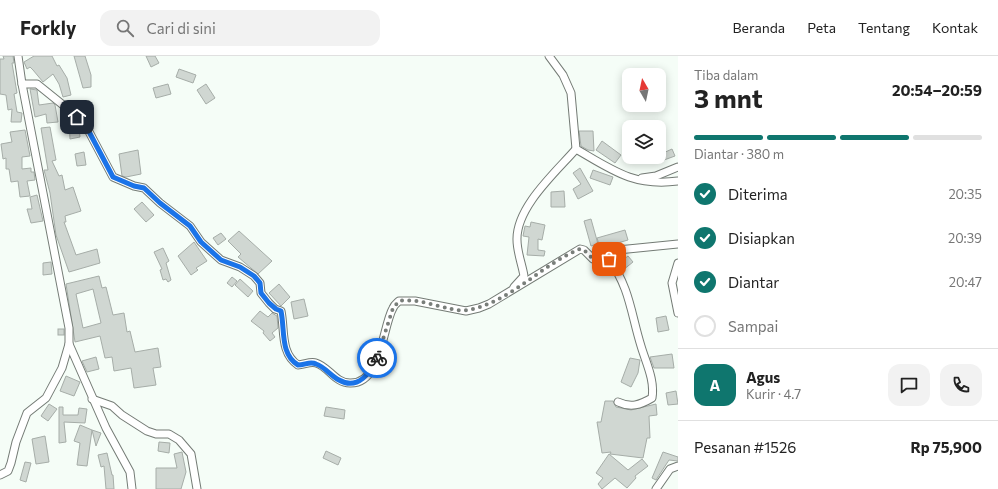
<!DOCTYPE html>
<html lang="id">
<head>
<meta charset="utf-8">
<style>
  body { margin:0; font-family:Commissioner,sans-serif; background:#f2f2f2; color:#222; height:100vh; display:flex; flex-direction:column; font-size:15px; white-space:nowrap }
  * { box-sizing:border-box; margin:0 }
  p { font-size:13px; color:#767676 }
  .icon { flex:none; width:22px; height:22px; fill:none; stroke:currentColor; stroke-width:2; stroke-linecap:round; stroke-linejoin:round }
  .map { position:relative; flex:1; overflow:hidden }
  .details { display:flex; flex-direction:column; background:#fff; width:320px }
  .details>* { flex:none }
  .needle { width:26px; rotate:351deg }
  .fabs { position:absolute; left:622px; top:12px; display:grid; gap:8px }
  .fabs a { display:grid; place-items:center; width:44px; height:44px; border-radius:8px; background:#fff; box-shadow:0 2px 10px #0003; font-size:20px }
  .pin { position:absolute; display:grid; place-items:center; width:34px; height:34px; color:#fff; margin:-17px; border-radius:8px; box-shadow:0 2px 6px #0006 }
  .courier { position:absolute; display:grid; place-items:center; width:40px; height:40px; margin:-20px; border:3px solid #1a73e8; border-radius:50%; background:#fff; color:#222; box-shadow:0 1px 5px #0007 }
  .head em { font-style:normal; font-weight:700 }
  .head div { display:flex; flex-direction:column-reverse }
  .head { display:flex; align-items:center; justify-content:space-between; height:68px; padding:0 16px }
  h1 { font-size:26px; font-weight:700; line-height:30px }
  .bar { display:grid; grid-template-columns:repeat(4,1fr); gap:6px 4px; align-content:center; height:48px; padding:0 16px }
  .bar i { height:5px; border-radius:3px; background:#e0e0e0 }
  .bar .current { background:#0f766e }
  .bar p { grid-column:span 4 }
  .line { display:flex; align-items:center; gap:10px; padding:0 16px; border-top:1px solid #e0e0e0 }
  .line div { flex:1 }
  .round { display:grid; place-items:center; flex:none; width:42px; height:42px; border-radius:12px; background:#f2f2f2 }
  ol { padding:0 16px; list-style:none }
  li { display:flex; align-items:center; gap:12px; height:44px }
  li p { margin-inline-start:auto }
  li .icon { padding:4px; border-radius:50%; background:#0f766e; color:#fff; stroke-width:4 }
  li:last-child { color:#767676 }
  li i { width:22px; height:22px; border:2px solid #e0e0e0; border-radius:50% }
  header { display:flex; align-items:center; gap:24px; box-sizing:border-box; height:56px; padding:0 20px; background:#fff; border-bottom:1px solid #e0e0e0 }
  header strong { font-size:19px }
  nav { display:flex; gap:22px; margin-inline-start:auto; font-size:14px }
  .search { width:280px; height:36px; background:#f2f2f2; display:flex; align-items:center; gap:10px; box-sizing:border-box; padding:0 14px; border-radius:12px; color:#767676; font-size:15px }
  main { display:flex; flex:1; min-height:0 }
  .map>svg:first-child { display:block }
  .building { fill:#d0d7d2; stroke:#a6ada8; fill-rule:evenodd }
  .lines { fill:none; stroke-linecap:round; stroke-linejoin:round }
  .street-casing { stroke:#747b75; stroke-width:9 }
  .street { stroke:#fff; stroke-width:7 }
  .done { stroke:#797e7a; stroke-width:4; stroke-dasharray:0 7.2 }
  .route { stroke:#1a73e8; stroke-width:5 }
</style>
</head>
<body>
<header>
<strong>Forkly</strong>
<div class="search"><svg class="icon" aria-label="search" viewBox="0 0 24 24"><circle cx="10" cy="10" r="6"/><path d="M15 15l6 6"/></svg>Cari di sini</div>
<nav><a>Beranda</a><a>Peta</a><a>Tentang</a><a>Kontak</a></nav>
</header>
<main>
<div class="map">
<svg width="678" height="433" viewBox="0 0 678 433">
  <rect width="100%" height="100%" fill="#f5fdf7"/>
  <g class="building">
    <polygon points="3,0 13,0 14,7 12,7 17,37 14,38 17,56 22,57 21,66 11,66 12,53 8,54 6,39 0,38 0,3 4,3"/>
    <polygon points="34,0 52,0 57,10 59,9 67,22 71,39 63,41 59,28 53,18 43,26 33,14 30,11 27,13 24,6"/>
    <polygon points="74,0 85,0 91,19 91,31 83,32"/>
    <polygon points="146,0 155,0 159,7 151,11"/>
    <polygon points="179,13 196,19 193,27 176,21"/>
    <polygon points="168,28 171,38 156,42 153,32"/>
    <polygon points="206,28 215,42 206,48 197,34"/>
    <polygon points="30,33 37,34 39,49 53,47 55,49 58,66 47,67 46,58 35,61"/>
    <polygon points="69,62 75,67 76,70 79,70 80,81 70,83"/>
    <polygon points="50,71 56,104 52,105 59,120 62,119 65,134 73,131 81,155 65,160 66,166 64,166 76,199 97,193 100,207 69,216 56,179 50,137 44,114 48,114 41,72"/>
    <polygon points="25,74 30,100 22,101 22,113 31,112 31,116 34,116 35,124 27,125 30,140 20,141 18,125 11,126 9,113 6,113 6,102 3,103 1,88 12,86 10,76"/>
    <polygon points="579,75 593,75 594,95 588,94 581,90"/>
    <polygon points="602,85 621,99 615,107 596,94"/>
    <polygon points="672,93 675,100 664,104 661,98"/>
    <polygon points="138,94 141,118 126,121 122,120 119,98"/>
    <polygon points="84,96 86,109 77,110 75,98"/>
    <polygon points="580,112 593,135 578,143 573,133 581,128 573,117"/>
    <polygon points="593,114 613,121 610,129 590,122"/>
    <polygon points="564,135 565,151 551,151 551,136"/>
    <polygon points="37,139 43,165 31,167 27,153 32,153 30,141"/>
    <polygon points="142,146 154,159 146,166 134,153"/>
    <polygon points="591,163 598,188 591,190 584,165"/>
    <polygon points="531,166 545,169 542,184 538,183 538,194 545,195 544,200 527,199 529,181 523,180 525,170 530,171"/>
    <polygon points="625,174 628,184 607,190 608,197 602,198 597,182"/>
    <polygon points="239,175 272,205 258,218 238,201 241,198 228,185"/>
    <polygon points="221,177 226,183 218,189 213,182"/>
    <polygon points="194,186 207,205 196,212 198,214 191,219 178,200"/>
    <polygon points="163,192 169,205 166,207 171,224 168,226 166,223 163,224 160,214 162,213 154,196"/>
    <polygon points="628,200 633,206 623,214 618,208"/>
    <polygon points="51,206 52,218 43,219 43,207"/>
    <path d="M99 220 102 232 106 231 113 259 124 257 127 276 130 275 135 296 158 292 161 311 153 312 156 329 134 332 131 312 114 315 112 301 105 302 100 280 75 286 66 228ZM93 233 101 267 83 272 76 238Z"/>
    <polygon points="232,221 237,225 232,231 227,227"/>
    <polygon points="240,223 253,235 248,241 235,229"/>
    <polygon points="279,228 290,241 281,250 269,237"/>
    <polygon points="304,243 308,260 294,263 291,246"/>
    <polygon points="260,255 268,261 272,257 277,260 278,272 272,277 275,281 270,285 263,277 264,275 251,265"/>
    <polygon points="666,260 669,274 658,276 656,262"/>
    <rect x="58" y="273" width="6" height="6"/>
    <polygon points="672,298 674,312 654,312 650,301"/>
    <polygon points="96,301 99,313 87,316 82,305"/>
    <polygon points="630,302 640,304 638,317 631,331 621,326"/>
    <polygon points="66,320 80,326 74,340 60,335"/>
    <polygon points="676,335 678,348 668,349 666,337"/>
    <polygon points="605,345 613,345 616,351 631,354 656,348 657,359 649,360 650,382 647,382 643,402 610,398 611,396 602,397 597,366 601,366"/>
    <polygon points="49,348 57,353 48,365 41,360"/>
    <polygon points="59,351 63,351 63,359 78,359 79,352 87,353 85,367 64,366 66,386 59,387"/>
    <polygon points="326,351 345,354 344,363 324,360"/>
    <polygon points="80,369 92,374 87,410 77,409 80,387 74,385"/>
    <polygon points="92,374 101,377 96,390"/>
    <polygon points="45,380 49,406 36,408 32,383"/>
    <polygon points="159,386 170,387 169,397 158,395"/>
    <polygon points="326,395 341,402 338,409 323,402"/>
    <polygon points="182,396 186,416 181,433 156,433 156,412 177,412 174,398"/>
    <polygon points="663,396 678,401 678,405 669,404 656,424 652,422"/>
    <polygon points="107,397 112,419 113,419 114,433 106,433 104,410 101,411 98,399"/>
    <polygon points="609,398 628,414 642,403 648,410 635,420 636,422 627,432 615,422 602,433 598,428 603,422 596,417"/>
    <polygon points="25,406 31,407 26,426 20,424"/>
  </g>
  <g class="lines">
    <g class="street-casing">
      <g id="street">
        <polyline points="18,0 22,28"/>
        <path d="M549 0 563 19 571 37 576 93C612 114 634 131 678 125"/>
        <polyline points="642,122 656,120 678,111"/>
        <path d="M609 203C630 232 631 258 641 290 646 307 655 324 652 342 640 349 631 352 618 346"/>
        <polyline points="678,207 672,227 678,257"/>
        <path d="M514 231 524 220C522 208 517 196 517 184 516 151 556 116 576 93"/>
        <polyline points="92,343 112,350 122,359 147,375 156,378 169,378 179,384 191,398 197,433"/>
        <polyline points="0,419 8,415 11,407 16,386 27,357 46,342 62,312 69,288"/>
        <path d="M132 433 130 416 106 372 69 288V272L22 28H37L68 53 86 70 113 121 134 130 144 132 160 147 190 170 201 186 221 204 240 211 254 220 260 227 261 237 269 247 275 253 281 255C285 274 280 297 298 309 304 309 310 305 316 307 329 311 335 327 350 327 382 328 382 271 393 252 394 249 397 247 399 245H415L466 255 479 252 489 248 580 193 584 194 593 203H609L618 194 678 188"/>
        <polyline points="656,433 670,413 678,410"/>
      </g>
    </g>
    <use href="#street" class="street"/>
  </g>
  <g class="lines">
    <path class="done" d="M377 302 393 252 399 245C422 241 450 257 468 254 511 246 542 208 580 193L584 194 593 203H609"/>
    <path class="route" d="M77 61 86 70 113 121 134 130 144 132 160 147 190 170 201 186 221 204 240 211 254 220 260 227 261 237 269 247 276 253 281 255C285 274 280 298 298 309 305 309 310 305 316 308 325 311 331 320 339 324 358 335 371 316 377 302"/>
  </g>
</svg>
<div class="fabs">
<a><svg class="needle" viewBox="-14 -14 28 28"><path d="M0-13l5 13h-10z" fill="#e53935"/><path d="M0 13l5-13h-10z" fill="#767676"/></svg></a>
<a><svg class="icon" aria-label="layers" viewBox="0 0 24 24"><path d="M12 4l9 5-9 5-9-5zM3 14l9 5 9-5"/></svg></a>
</div>
<div class="pin" style="left:609px;top:203px;background:#ea580c"><svg class="icon" aria-label="bag" viewBox="0 0 24 24"><path d="M5 8h14l-1 12H6zM9 8a3 3 0 0 1 6 0"/></svg></div>
<div class="pin" style="left:77px;top:61px;background:#1f2937"><svg class="icon" aria-label="home" viewBox="0 0 24 24"><path d="M3 11l9-7 9 7M6 9v11h12V9"/></svg></div>
<div class="courier" style="left:377px;top:302px"><svg class="icon" aria-label="bike" viewBox="0 0 24 24"><circle cx="6" cy="16" r="4"/><circle cx="18" cy="16" r="4"/><path d="M6 16l4-8h5l3 8M10 8l3 8H6M13 5h3"/></svg></div>
</div>
<section class="details">
<div class="head"><div><h1>3 mnt</h1><p>Tiba dalam</p></div><em>20:54–20:59</em></div>
<div class="bar"><i class="current"></i><i class="current"></i><i class="current"></i><i></i><p>Diantar · 380 m</p></div>
<ol>
<li><svg class="icon" aria-label="check" viewBox="0 0 24 24"><path d="M5 12l5 5 9-10"/></svg>Diterima<p>20:35</p></li>
<li><svg class="icon" aria-label="check" viewBox="0 0 24 24"><path d="M5 12l5 5 9-10"/></svg>Disiapkan<p>20:39</p></li>
<li><svg class="icon" aria-label="check" viewBox="0 0 24 24"><path d="M5 12l5 5 9-10"/></svg>Diantar<p>20:47</p></li>
<li><i></i>Sampai</li>
</ol>
<div class="line" style="height:72px"><b class="round" style="background:#0f766e;color:#fff">A</b><div><b>Agus</b><p>Kurir · 4.7</p></div><a class="round"><svg class="icon" aria-label="chat" viewBox="0 0 24 24"><path d="M4 5h16v11H9l-5 4z"/></svg></a><a class="round"><svg class="icon" aria-label="phone" viewBox="0 0 24 24"><path d="M5 4h4l2 5-3 2q2 4 5 5l2-3 5 2v4C11 20 4 13 5 4z"/></svg></a></div>
<div class="line" style="height:52px"><div>Pesanan #1526</div><b>Rp 75,900</b></div>
</section>
</main>
</body>
</html>
